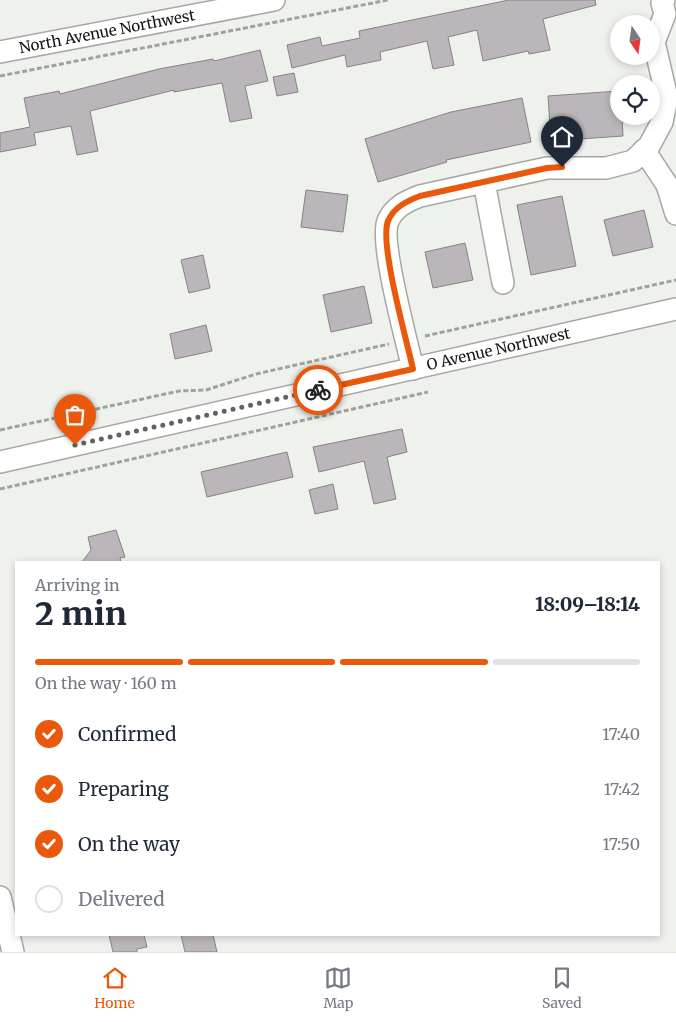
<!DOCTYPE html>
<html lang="en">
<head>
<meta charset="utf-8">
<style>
  body { margin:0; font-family:Merriweather,serif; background:#f6f6f7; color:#1f2937; height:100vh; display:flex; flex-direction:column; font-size:19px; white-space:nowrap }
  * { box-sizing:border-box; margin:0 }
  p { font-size:16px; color:#747a83 }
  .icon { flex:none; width:28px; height:28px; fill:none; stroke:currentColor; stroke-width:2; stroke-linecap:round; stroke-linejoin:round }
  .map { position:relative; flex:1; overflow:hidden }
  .sheet { position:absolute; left:15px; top:561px; width:645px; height:375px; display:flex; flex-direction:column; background:#fff; border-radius:0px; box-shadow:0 2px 8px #0003 }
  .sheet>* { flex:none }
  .needle { width:32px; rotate:167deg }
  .fabs { position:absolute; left:610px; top:15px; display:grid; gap:10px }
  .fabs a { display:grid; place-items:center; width:50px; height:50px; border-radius:50%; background:#fff; box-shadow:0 2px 8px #0003; font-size:25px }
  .pin { position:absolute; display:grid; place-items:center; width:42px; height:42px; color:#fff; margin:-51px -21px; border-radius:50% 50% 50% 0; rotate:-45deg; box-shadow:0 0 5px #0007 }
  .pin .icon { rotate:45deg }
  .courier { position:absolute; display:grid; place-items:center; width:50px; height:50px; margin:-25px; border:4px solid #ea580c; border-radius:50%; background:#fff; color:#222; box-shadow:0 1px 6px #0007 }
  .summary em { font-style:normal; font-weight:800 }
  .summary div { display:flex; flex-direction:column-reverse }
  .summary { display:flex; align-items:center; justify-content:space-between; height:85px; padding:0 20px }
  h1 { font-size:32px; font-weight:800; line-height:38px }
  .bar { display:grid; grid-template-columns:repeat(4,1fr); gap:8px 5px; align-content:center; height:60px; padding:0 20px }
  .bar i { height:6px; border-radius:4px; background:#e0e1e3 }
  .bar .on { background:#ea580c }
  .bar p { grid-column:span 4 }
  ol { padding:0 20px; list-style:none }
  li { display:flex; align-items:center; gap:15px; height:55px }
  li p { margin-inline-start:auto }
  li .icon { padding:5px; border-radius:50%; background:#ea580c; color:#fff; stroke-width:4 }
  li:last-child { color:#747a83 }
  li i { width:28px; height:28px; border:2px solid #e0e1e3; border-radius:50% }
  .menu { display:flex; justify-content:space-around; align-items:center; height:70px; border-top:1px solid #e0e1e3; background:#fff; font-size:14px; color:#747a83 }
  .menu a { display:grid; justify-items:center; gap:2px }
  .menu .on { color:#ea580c }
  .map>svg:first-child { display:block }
  .building { fill:#bbb6ba; stroke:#868285 }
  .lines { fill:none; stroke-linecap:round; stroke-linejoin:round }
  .minor-casing { stroke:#a5a8a3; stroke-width:24 }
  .path { stroke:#9ea19d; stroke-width:3; stroke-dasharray:5 2.5; stroke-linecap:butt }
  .minor { stroke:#fff; stroke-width:21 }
  .done { stroke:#606360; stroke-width:5; stroke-dasharray:0 9 }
  .route { stroke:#ea580c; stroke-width:6 }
  .labels { text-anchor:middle; stroke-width:4; stroke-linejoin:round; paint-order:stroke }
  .street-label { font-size:15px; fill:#141614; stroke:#eef1ec }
</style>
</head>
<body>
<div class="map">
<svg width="676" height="952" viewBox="0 0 676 952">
  <rect width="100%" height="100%" fill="#eef1ec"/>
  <g class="building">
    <polygon points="509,0 595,0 596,5 543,19 550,50 529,54 528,51 483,61 477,30 448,37 454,65 433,69 427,41 380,52 381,60 347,67 345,55 292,68 287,45 320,37 322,46 360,38 359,31"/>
    <polygon points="260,50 268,81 245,86 252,118 230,122 222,83 174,92 174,90 90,111 98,151 77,155 71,126 34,133 36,145 0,152 0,133 30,127 24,98 59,91 60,94 159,69 213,59 214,61"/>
    <polygon points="294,73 298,92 277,96 273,77"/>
    <polygon points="619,91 619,116 622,116 623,136 551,141 548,96"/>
    <polygon points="522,98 531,142 446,160 447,162 378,182 365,139 451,112"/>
    <polygon points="306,190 348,195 343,232 301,227"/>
    <polygon points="562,196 576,266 531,275 517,205"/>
    <polygon points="644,210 653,247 613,256 604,220"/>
    <polygon points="465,243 473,280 433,288 425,252"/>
    <polygon points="203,255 210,288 189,293 181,260"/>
    <polygon points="364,286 372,323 331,332 323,295"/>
    <polygon points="206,325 212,351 175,359 170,334"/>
    <polygon points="402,429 407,452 387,457 396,499 374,504 364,461 319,472 313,447"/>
    <polygon points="287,452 293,477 207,497 201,472"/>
    <polygon points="333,484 338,509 315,514 309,490"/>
    <polygon points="116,530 125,557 120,558 121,562 82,562 91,550 88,537"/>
    <polygon points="109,935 144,935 147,947 137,949 137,952 113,952"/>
    <polygon points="181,935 213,935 217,952 185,952"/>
  </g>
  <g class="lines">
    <g class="minor-casing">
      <g id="minor">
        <path id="s1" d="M0 52 274 0"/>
        <polyline points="644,150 667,185 676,214"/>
        <polyline points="484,182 503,283"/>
        <path d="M413 369C407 342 379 241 388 221 394 207 407 201 420 196L547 168H606L633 161 649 146 662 122 667 98 654 42 665 14 662 3 664 0"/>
        <path id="s2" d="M0 462 676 309"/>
        <polyline points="0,897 13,952"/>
      </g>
    </g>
    <g class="path">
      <polyline points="0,76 388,0"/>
      <polyline points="425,336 676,280"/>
      <polyline points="0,430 179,391 206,390 256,374 389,344"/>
      <polyline points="0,489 428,392"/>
    </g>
    <use href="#minor" class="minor"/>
  </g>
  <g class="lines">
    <polyline class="done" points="75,445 318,390"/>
    <path class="route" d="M318 390 413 369C407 341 379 243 388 221 394 207 407 201 420 196L547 168 562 167"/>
  </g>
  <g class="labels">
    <g class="street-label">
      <text dy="5" stroke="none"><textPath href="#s1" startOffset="109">North Avenue Northwest</textPath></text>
      <text dy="5" stroke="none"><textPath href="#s2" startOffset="511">O Avenue Northwest</textPath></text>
    </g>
  </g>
</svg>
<div class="fabs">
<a><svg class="needle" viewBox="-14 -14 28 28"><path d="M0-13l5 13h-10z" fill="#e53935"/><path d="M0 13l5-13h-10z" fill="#747a83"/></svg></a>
<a><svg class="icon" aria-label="locate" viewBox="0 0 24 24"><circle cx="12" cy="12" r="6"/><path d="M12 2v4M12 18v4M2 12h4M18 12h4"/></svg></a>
</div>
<div class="pin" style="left:75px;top:445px;background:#ea580c"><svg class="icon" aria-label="bag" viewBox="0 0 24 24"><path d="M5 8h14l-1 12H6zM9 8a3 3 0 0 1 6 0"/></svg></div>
<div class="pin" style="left:562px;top:167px;background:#1f2937"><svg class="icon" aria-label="home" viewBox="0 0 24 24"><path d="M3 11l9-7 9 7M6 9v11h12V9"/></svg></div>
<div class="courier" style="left:318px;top:390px"><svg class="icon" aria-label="bike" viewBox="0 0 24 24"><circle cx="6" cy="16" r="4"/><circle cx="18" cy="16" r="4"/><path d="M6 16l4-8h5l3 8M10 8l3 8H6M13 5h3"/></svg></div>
<section class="sheet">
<div class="summary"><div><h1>2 min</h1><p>Arriving in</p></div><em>18:09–18:14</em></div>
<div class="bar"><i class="on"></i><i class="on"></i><i class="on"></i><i></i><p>On the way · 160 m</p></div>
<ol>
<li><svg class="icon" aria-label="check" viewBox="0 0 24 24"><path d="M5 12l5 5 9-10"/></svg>Confirmed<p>17:40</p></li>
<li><svg class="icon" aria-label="check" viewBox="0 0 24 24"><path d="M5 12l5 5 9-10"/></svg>Preparing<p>17:42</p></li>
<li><svg class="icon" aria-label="check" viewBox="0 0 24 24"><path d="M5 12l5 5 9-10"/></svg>On the way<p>17:50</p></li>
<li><i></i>Delivered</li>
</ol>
</section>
</div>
<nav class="menu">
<a class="on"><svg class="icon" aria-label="home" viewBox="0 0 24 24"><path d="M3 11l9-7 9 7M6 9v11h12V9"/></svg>Home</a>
<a><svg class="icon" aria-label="map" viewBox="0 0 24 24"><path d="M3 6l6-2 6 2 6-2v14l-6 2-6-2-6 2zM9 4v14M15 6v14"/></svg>Map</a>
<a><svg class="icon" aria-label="saved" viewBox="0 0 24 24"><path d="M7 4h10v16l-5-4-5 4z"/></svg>Saved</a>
</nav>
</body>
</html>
